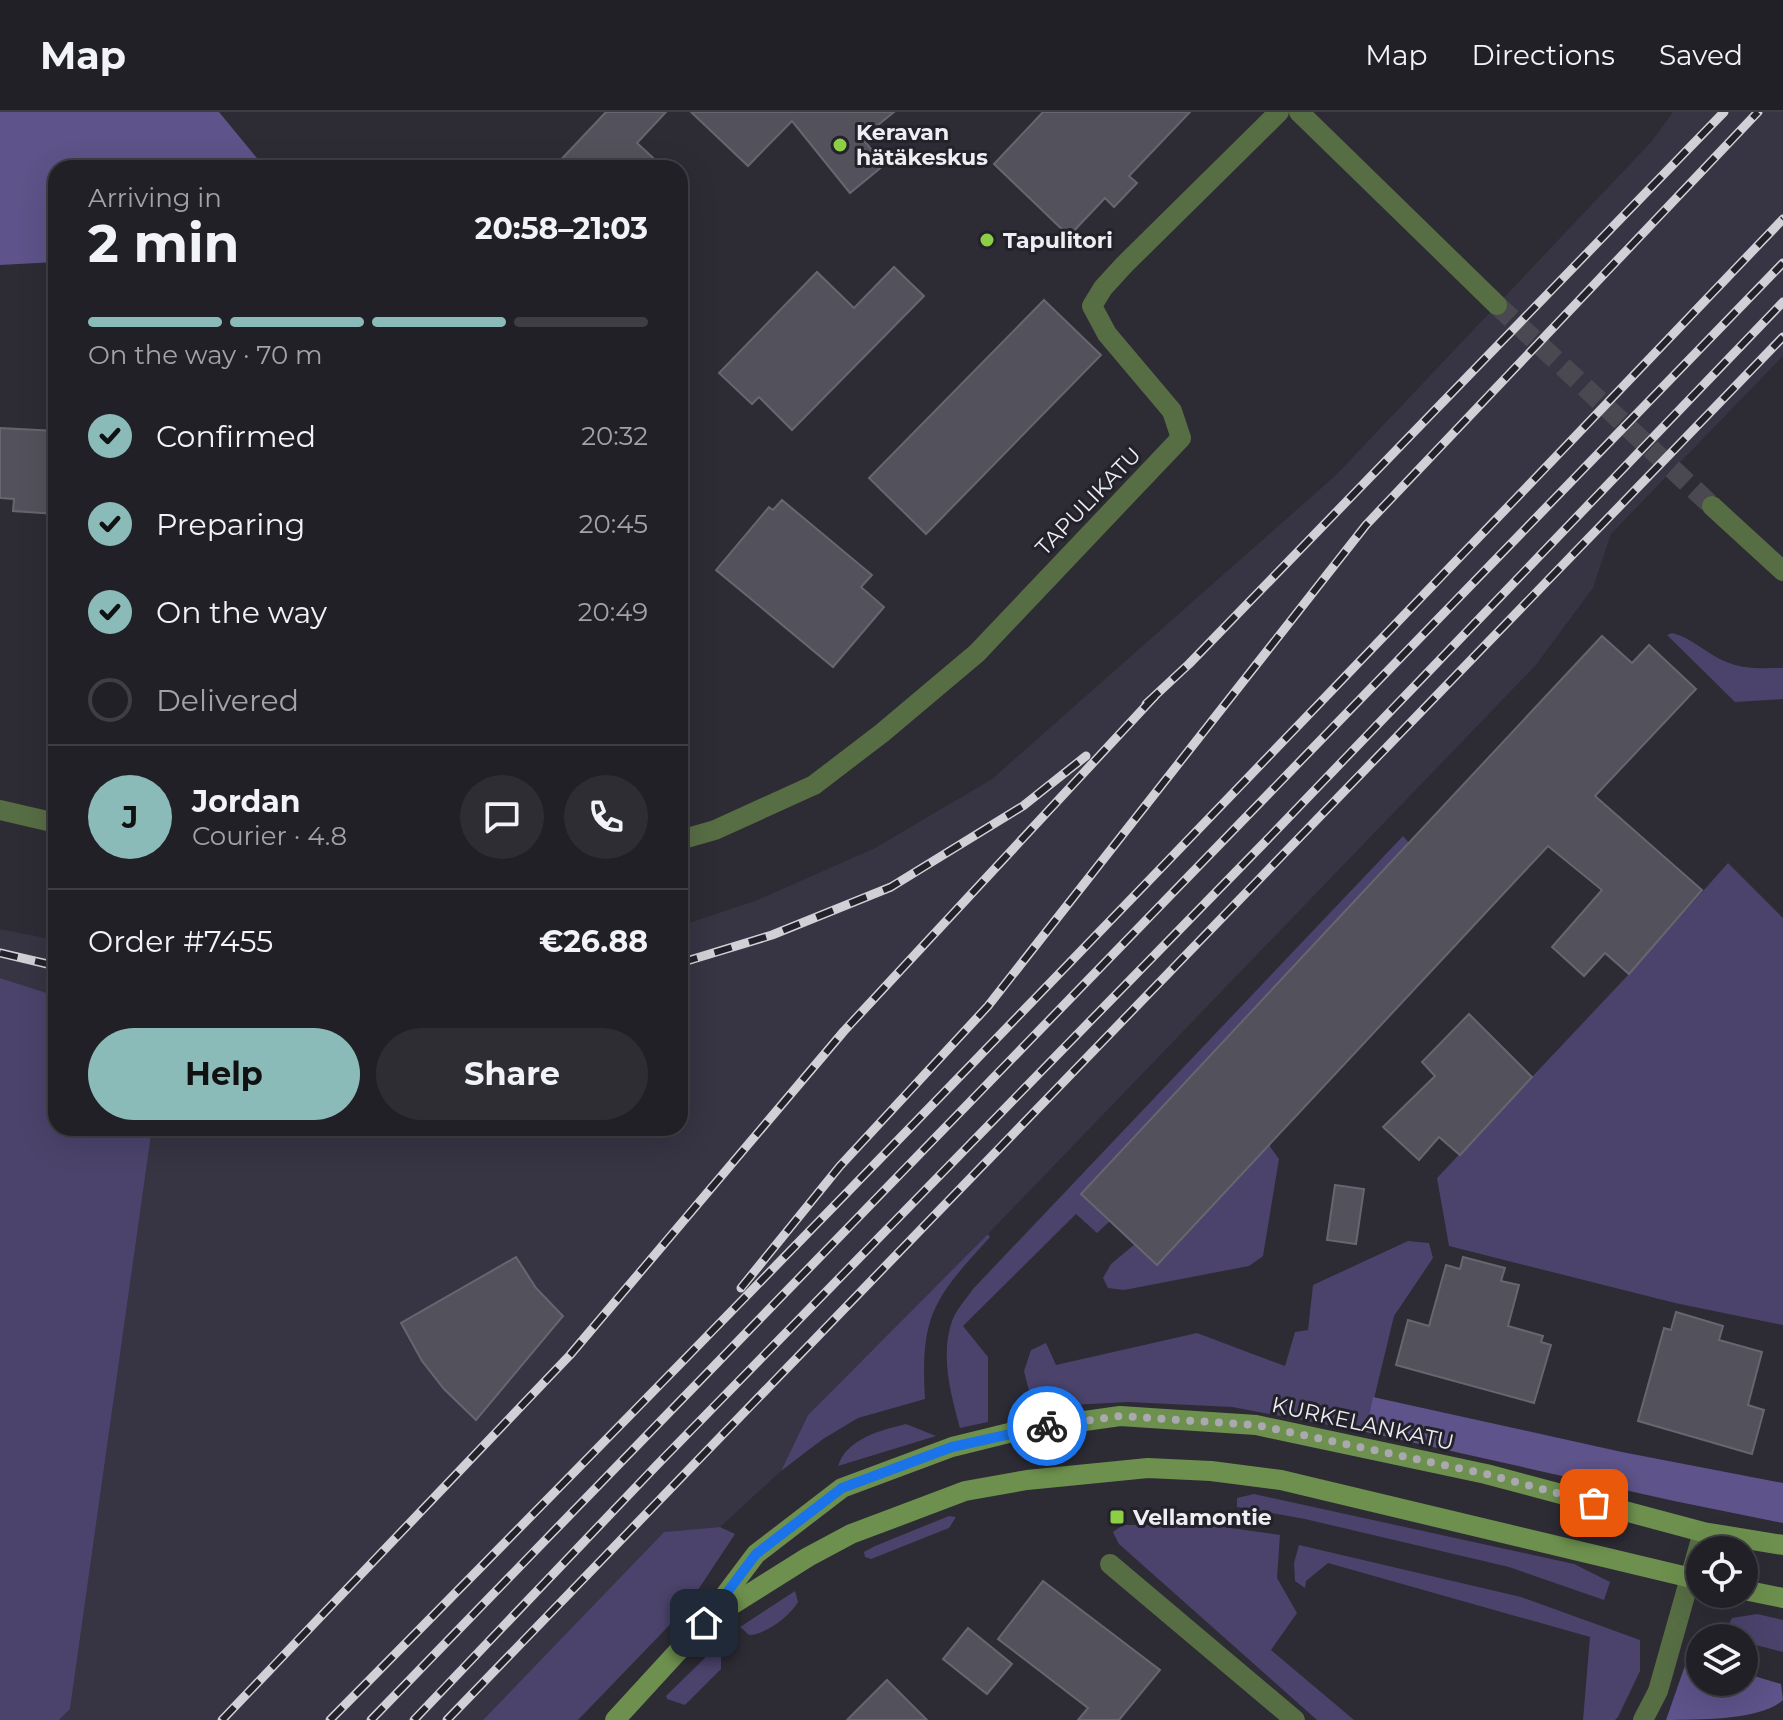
<!DOCTYPE html>
<html lang="en">
<head>
<meta charset="utf-8">
<style>
  body { margin:0; font-family:Montserrat,sans-serif; background:#2e2d33; color:#f1f3f6; height:100vh; display:flex; flex-direction:column; font-size:30px; white-space:nowrap }
  * { box-sizing:border-box; margin:0 }
  p { font-size:26px; color:#a2a3a7 }
  .icon { flex:none; width:44px; height:44px; fill:none; stroke:currentColor; stroke-width:2; stroke-linecap:round; stroke-linejoin:round }
  .map { position:relative; flex:1; overflow:hidden }
  .drawer { position:absolute; left:48px; top:48px; width:640px; height:976px; display:flex; flex-direction:column; background:#222027; border-radius:24px; box-shadow:0 8px 32px #0002,0 0 0 2px #3f3e44 }
  .drawer>* { flex:none }
  .fabs { position:absolute; left:1686px; top:1424px; display:grid; gap:16px }
  .fabs a { display:grid; place-items:center; width:72px; height:72px; border-radius:50%; background:#222027; box-shadow:0 8px 32px #0002,0 0 0 2px #3f3e44; font-size:40px }
  .pin { position:absolute; display:grid; place-items:center; width:68px; height:68px; color:#fff; margin:-34px; border-radius:16px; box-shadow:0 4px 12px #0006 }
  .courier { position:absolute; display:grid; place-items:center; width:80px; height:80px; margin:-40px; border:6px solid #1a73e8; border-radius:50%; background:#fff; color:#222; box-shadow:0 2px 10px #0007 }
  .headline em { font-style:normal; font-weight:700 }
  .headline div { display:flex; flex-direction:column-reverse }
  .headline { display:flex; align-items:center; justify-content:space-between; height:136px; padding:0 40px }
  h1 { font-size:52px; font-weight:700; line-height:60px }
  .bar { display:grid; grid-template-columns:repeat(4,1fr); gap:12px 8px; align-content:center; height:96px; padding:0 40px }
  .bar i { height:10px; border-radius:6px; background:#3f3e44 }
  .bar .on { background:#8bbbb9 }
  .bar p { grid-column:span 4 }
  .line { display:flex; align-items:center; gap:20px; padding:0 40px; border-top:2px solid #3f3e44 }
  .line div { flex:1 }
  .round { display:grid; place-items:center; flex:none; width:84px; height:84px; border-radius:42px; background:#2e2d33 }
  ol { padding:0 40px; list-style:none }
  li { display:flex; align-items:center; gap:24px; height:88px }
  li p { margin-inline-start:auto }
  li .icon { padding:8px; border-radius:50%; background:#8bbbb9; color:#111; stroke-width:4 }
  li:last-child { color:#a2a3a7 }
  li i { width:44px; height:44px; border:4px solid #3f3e44; border-radius:50% }
  .cta { display:flex; gap:16px; margin-top:auto; padding:16px 40px }
  .cta a { flex:1; height:92px; border-radius:48px; background:#8bbbb9; color:#111; font-size:32px; font-weight:700; line-height:92px; text-align:center }
  .cta a+a { background:#2e2d33; color:#f1f3f6 }
  header { display:flex; align-items:center; gap:48px; box-sizing:border-box; height:112px; padding:0 40px; background:#222027; border-bottom:2px solid #3f3e44 }
  header strong { font-size:38px }
  nav { display:flex; gap:44px; margin-inline-start:auto; font-size:28px }
  .map>svg:first-child { display:block }
  .built { fill:#373443 }
  .green { fill:#4b436b }
  .forest { fill:#5e538a }
  .building { fill:#53515b; stroke:#676670; stroke-width:2 }
  .lines { fill:none; stroke-linecap:round; stroke-linejoin:round }
  .street-tunnel { stroke:#4a4850; stroke-width:20; stroke-dasharray:20 10; stroke-linecap:butt }
  .street { stroke:#576d44; stroke-width:20 }
  .secondary { stroke:#6d904e; stroke-width:20 }
  .rail-casing { stroke:#d0d0d6; stroke-width:9 }
  .rail { stroke:#23222a; stroke-width:6; stroke-dasharray:18; stroke-linecap:butt }
  .done { stroke:#aaa9b0; stroke-width:8; stroke-dasharray:0 14.4 }
  .route { stroke:#1a73e8; stroke-width:10 }
  .poi-dot { fill:#8cce45; stroke:#23222a; stroke-width:3 }
  .labels { text-anchor:middle; stroke-width:6; stroke-linejoin:round; paint-order:stroke }
  .poi-label { font-size:22px; font-weight:bold; fill:#ededf2; stroke:#23222a; text-anchor:start }
  .street-label { font-size:22px; fill:#ededf2; stroke:#23222a }
</style>
</head>
<body>
<header>
<strong>Map</strong>
<nav><a>Map</a><a>Directions</a><a>Saved</a></nav>
</header>
<div class="map">
<svg width="1783" height="1608" viewBox="0 0 1783 1608">
  <rect width="100%" height="100%" fill="#2d2b34"/>
  <g class="built">
    <polygon points="1673,0 1783,0 1783,244 1611,422 1593,476 1535,554 988,1122 808,1303 781,1359 720,1415 664,1420 483,1608 59,1608 70,1597 152,1016 680,1016 680,814 755,789 875,736 992,667 1336,363 1651,30"/>
    <polygon points="0,817 56,828 56,884 0,866"/>
  </g>
  <g class="green">
    <path d="M1672 521C1692 526 1706 541 1724 549 1744 558 1762 556 1783 556V587L1735 590 1667 523Z"/>
    <path d="M1403 724 1409 731 1081 1081 1110 1109 1097 1121 1076 1102 963 1214 988 1245V1310L960 1316C951 1283 940 1244 952 1209 956 1198 966 1187 973 1177Z"/>
    <polygon points="1728,751 1783,806 1783,1213 1675,1191 1449,1134 1437,1066 1629,862"/>
    <polygon points="0,866 56,884 56,1016 152,1016 70,1597 59,1608 0,1608"/>
    <polygon points="1269,1033 1279,1047 1263,1144 1249,1154 1124,1178 1108,1176 1103,1166 1111,1152 1135,1132"/>
    <path d="M988 1122 990 1125C935 1186 920 1201 925 1287L858 1306 823 1327 781 1359 808 1303Z"/>
    <polygon points="1408,1129 1429,1131 1433,1146 1394,1204 1366,1320 1232,1295 1128,1290 1033,1295 1024,1259 1031,1238 1046,1231 1056,1253 1197,1221 1285,1254 1295,1220 1308,1218 1313,1173"/>
    <path d="M906 1312 936 1324 838 1354C846 1327 881 1318 906 1312Z"/>
    <polygon points="1254,1382 1574,1452 1610,1470 1604,1488 1509,1455 1305,1407 1237,1395 1237,1386"/>
    <polygon points="949,1404 956,1405 949,1416 871,1447 865,1445 864,1440 875,1434"/>
    <polygon points="1123,1413 1209,1413 1280,1423 1277,1466 1297,1501 1271,1538 1354,1608 1317,1608 1119,1432 1113,1420"/>
    <polygon points="720,1415 735,1422 686,1496 578,1608 483,1608 664,1420"/>
    <polygon points="1299,1433 1521,1485 1640,1528 1640,1559 1618,1605 1615,1608 1583,1608 1590,1525 1328,1451 1306,1469 1305,1476 1295,1469 1294,1451"/>
    <path d="M795 1479 798 1490C790 1504 765 1523 749 1523L740 1515Z"/>
    <polygon points="1757,1502 1783,1508 1783,1540 1744,1530 1744,1526 1723,1524 1732,1506"/>
    <polygon points="715,1536 721,1543 721,1557 685,1593 667,1587 666,1584"/>
  </g>
  <g class="forest">
    <polygon points="0,0 219,0 265,56 56,56 56,150 0,153"/>
    <polygon points="1373,1285 1622,1340 1783,1371 1783,1411 1674,1389 1366,1320"/>
    <path d="M1688 1545 1700 1548V1570H1744V1561L1781 1572 1783 1588C1763 1608 1699 1608 1666 1608Z"/>
  </g>
  <g class="building">
    <polygon points="606,0 666,0 637,31 664,56 553,56"/>
    <polygon points="691,0 894,0 862,26 884,53 850,81 792,9 748,54"/>
    <polygon points="1043,0 1190,0 1129,64 1137,71 1114,95 1105,86 1069,124 994,52"/>
    <polygon points="894,155 924,184 792,318 759,285 752,292 719,261 817,160 854,196"/>
    <polygon points="1044,188 1101,243 926,422 869,366"/>
    <polygon points="0,316 56,319 56,402 13,399 14,387 0,386"/>
    <polygon points="782,388 872,463 861,475 884,495 833,555 716,458 769,395 773,398"/>
    <polygon points="1602,524 1632,551 1649,533 1696,577 1595,684 1702,778 1629,862 1605,841 1584,864 1552,835 1602,778 1548,734 1157,1153 1081,1082"/>
    <polygon points="1469,902 1532,965 1460,1043 1439,1025 1419,1048 1383,1015 1435,964 1422,950"/>
    <polygon points="1335,1073 1364,1077 1356,1132 1327,1128"/>
    <polygon points="516,1145 536,1176 563,1204 476,1308 444,1277 422,1249 401,1211"/>
    <polygon points="1463,1145 1505,1156 1501,1169 1519,1173 1508,1214 1543,1224 1541,1230 1551,1233 1534,1291 1396,1253 1408,1208 1429,1214 1446,1153 1460,1157"/>
    <polygon points="1676,1200 1723,1214 1719,1228 1762,1240 1748,1293 1764,1298 1752,1342 1638,1309 1664,1216 1671,1218"/>
    <polygon points="1043,1469 1160,1558 1119,1608 1078,1608 1088,1596 998,1527"/>
    <polygon points="968,1516 1012,1552 987,1582 943,1547"/>
    <polygon points="887,1568 927,1608 847,1608"/>
  </g>
  <g class="lines">
    <polyline class="street-tunnel" points="1497,193 1712,394"/>
    <g class="street">
      <polyline points="1299,0 1497,193"/>
      <polyline points="1712,394 1783,459"/>
      <polyline points="0,698 56,711"/>
      <polyline points="680,728 715,718 814,673 882,621 977,541 1181,326 1172,299 1107,222 1092,194 1103,176 1124,153 1279,0"/>
      <polyline points="1110,1452 1295,1608"/>
      <polyline points="1643,1608 1658,1579 1703,1420"/>
    </g>
    <g class="secondary">
      <polyline points="1744,1478 1783,1486"/>
      <polyline points="714,1504 808,1445 851,1422 965,1379 1027,1368 1148,1356 1211,1359 1281,1368 1700,1468"/>
      <polyline points="615,1608 704,1511 756,1442 842,1376 952,1335 1021,1318 1120,1304 1256,1313 1486,1362 1703,1420 1783,1433"/>
    </g>
    <g class="rail-casing">
      <g id="rail">
        <polyline points="1146,592 1189,552 1724,0"/>
        <polyline points="0,841 56,854"/>
        <polyline points="680,851 772,823 891,775 1023,694 1086,644"/>
        <polyline points="741,1176 840,1054 988,894 1366,413 1758,0"/>
        <polyline points="222,1608 570,1243 844,919 1155,584"/>
        <path d="M330 1608C820 1113 1302 611 1783 107"/>
        <polyline points="371,1608 1783,151"/>
        <polyline points="414,1608 657,1353 1264,731 1783,190"/>
        <polyline points="447,1608 1783,225"/>
      </g>
    </g>
    <use href="#rail" class="rail"/>
  </g>
  <g class="lines">
    <polyline class="done" points="1047,1314 1120,1304 1256,1313 1486,1362 1594,1391"/>
    <polyline class="route" points="704,1511 756,1442 842,1376 952,1335 1047,1314"/>
  </g>
  <g class="poi-dot">
    <circle cx="840" cy="33" r="8"/>
    <circle cx="987" cy="128" r="8"/>
    <rect x="1109" y="1397" width="16" height="16" rx="4"/>
  </g>
  <g class="labels">
    <g class="poi-label">
      <text x="856" y="28">Keravan<tspan x="856" dy="25">hätäkeskus</tspan></text>
      <text x="1003" y="136">Tapulitori</text>
      <text x="1133" y="1413">Vellamontie</text>
    </g>
    <g class="street-label">
      <text transform="translate(1088 389) rotate(-46)" y="8">TAPULIKATU</text>
      <text transform="translate(1363 1311) rotate(12)" y="8">KURKELANKATU</text>
    </g>
  </g>
</svg>
<div class="fabs">
<a><svg class="icon" aria-label="locate" viewBox="0 0 24 24"><circle cx="12" cy="12" r="6"/><path d="M12 2v4M12 18v4M2 12h4M18 12h4"/></svg></a>
<a><svg class="icon" aria-label="layers" viewBox="0 0 24 24"><path d="M12 4l9 5-9 5-9-5zM3 14l9 5 9-5"/></svg></a>
</div>
<div class="pin" style="left:1594px;top:1391px;background:#ea580c"><svg class="icon" aria-label="bag" viewBox="0 0 24 24"><path d="M5 8h14l-1 12H6zM9 8a3 3 0 0 1 6 0"/></svg></div>
<div class="pin" style="left:704px;top:1511px;background:#1f2937"><svg class="icon" aria-label="home" viewBox="0 0 24 24"><path d="M3 11l9-7 9 7M6 9v11h12V9"/></svg></div>
<div class="courier" style="left:1047px;top:1314px"><svg class="icon" aria-label="bike" viewBox="0 0 24 24"><circle cx="6" cy="16" r="4"/><circle cx="18" cy="16" r="4"/><path d="M6 16l4-8h5l3 8M10 8l3 8H6M13 5h3"/></svg></div>
<section class="drawer">
<div class="headline"><div><h1>2 min</h1><p>Arriving in</p></div><em>20:58–21:03</em></div>
<div class="bar"><i class="on"></i><i class="on"></i><i class="on"></i><i></i><p>On the way · 70 m</p></div>
<ol>
<li><svg class="icon" aria-label="check" viewBox="0 0 24 24"><path d="M5 12l5 5 9-10"/></svg>Confirmed<p>20:32</p></li>
<li><svg class="icon" aria-label="check" viewBox="0 0 24 24"><path d="M5 12l5 5 9-10"/></svg>Preparing<p>20:45</p></li>
<li><svg class="icon" aria-label="check" viewBox="0 0 24 24"><path d="M5 12l5 5 9-10"/></svg>On the way<p>20:49</p></li>
<li><i></i>Delivered</li>
</ol>
<div class="line" style="height:144px"><b class="round" style="background:#8bbbb9;color:#111">J</b><div><b>Jordan</b><p>Courier · 4.8</p></div><a class="round"><svg class="icon" aria-label="chat" viewBox="0 0 24 24"><path d="M4 5h16v11H9l-5 4z"/></svg></a><a class="round"><svg class="icon" aria-label="phone" viewBox="0 0 24 24"><path d="M5 4h4l2 5-3 2q2 4 5 5l2-3 5 2v4C11 20 4 13 5 4z"/></svg></a></div>
<div class="line" style="height:104px"><div>Order #7455</div><b>€26.88</b></div>
<div class="cta"><a>Help</a><a>Share</a></div>
</section>
</div>
</body>
</html>
